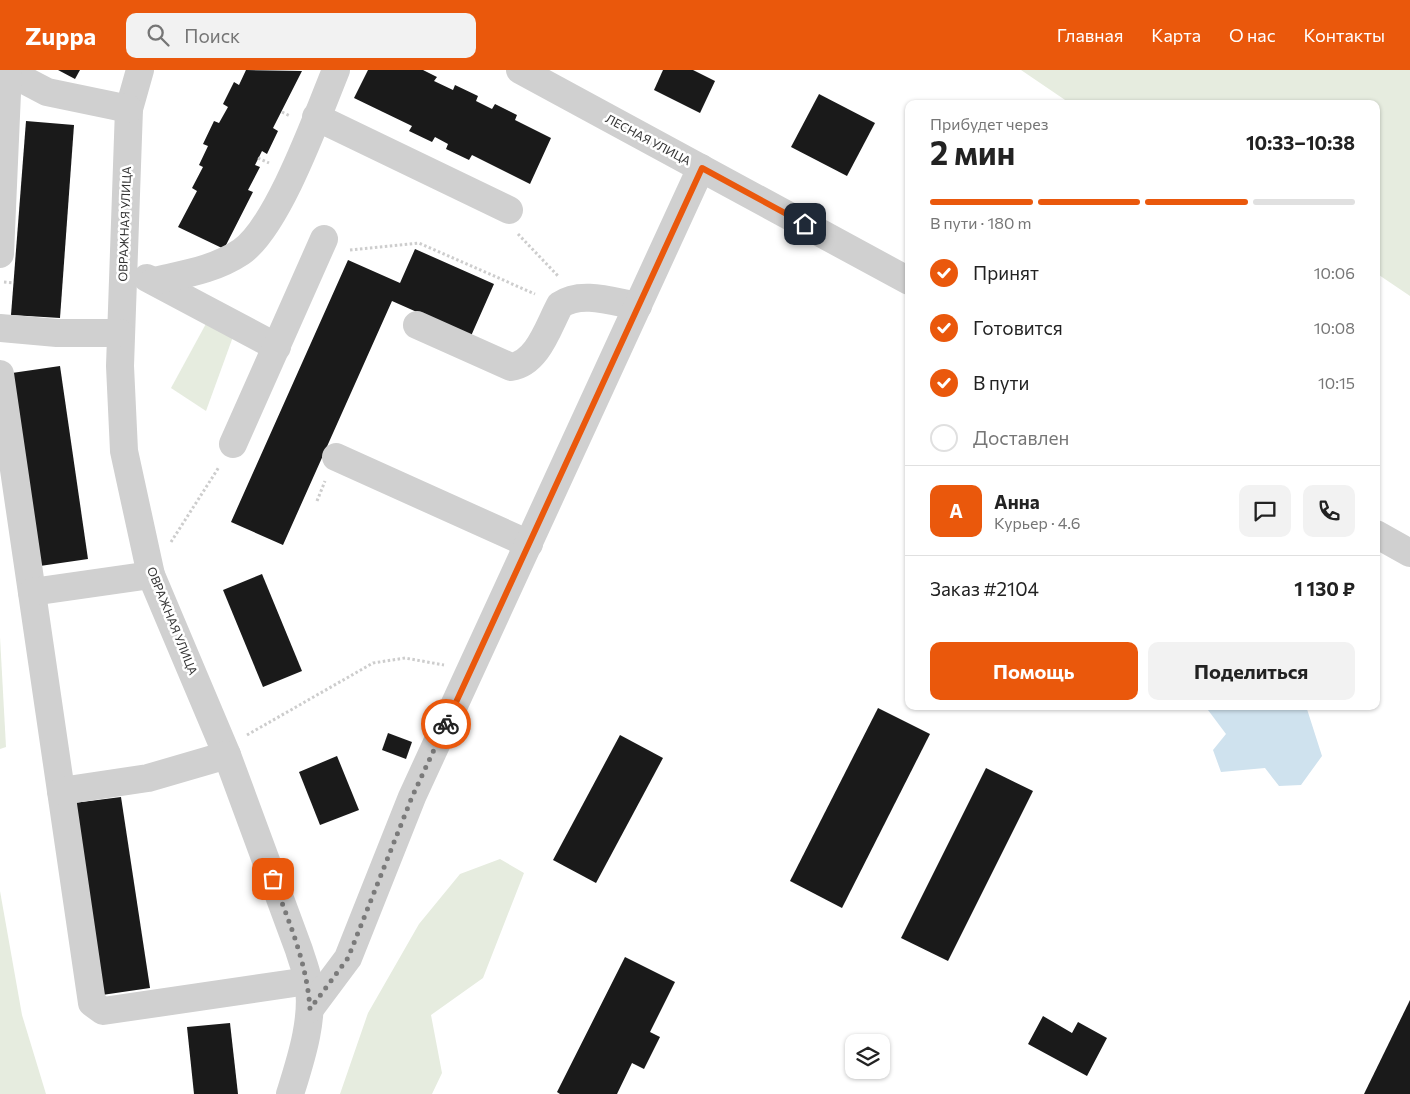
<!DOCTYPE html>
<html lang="ru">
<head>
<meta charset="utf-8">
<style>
  body { margin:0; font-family:Commissioner,sans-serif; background:#f2f2f2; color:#222; height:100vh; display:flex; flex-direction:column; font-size:19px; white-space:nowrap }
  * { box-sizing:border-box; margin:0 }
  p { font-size:16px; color:#767676 }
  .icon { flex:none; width:28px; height:28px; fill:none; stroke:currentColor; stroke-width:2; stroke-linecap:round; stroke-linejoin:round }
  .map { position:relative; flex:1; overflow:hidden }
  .panel { position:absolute; left:905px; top:30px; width:475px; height:610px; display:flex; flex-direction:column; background:#fff; border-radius:10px; box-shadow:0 1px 4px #0004 }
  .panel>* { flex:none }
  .buttons { position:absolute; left:845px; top:964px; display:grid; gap:10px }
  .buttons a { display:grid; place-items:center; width:45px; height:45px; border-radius:10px; background:#fff; box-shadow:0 1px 4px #0004; font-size:25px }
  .pin { position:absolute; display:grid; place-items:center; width:42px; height:42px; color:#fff; margin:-21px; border-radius:10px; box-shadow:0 2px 8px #0006 }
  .courier { position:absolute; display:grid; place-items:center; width:50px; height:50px; margin:-25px; border:4px solid #ea580c; border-radius:50%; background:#fff; color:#222; box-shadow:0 1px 6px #0007 }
  .head em { font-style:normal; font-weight:700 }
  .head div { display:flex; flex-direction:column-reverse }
  .head { display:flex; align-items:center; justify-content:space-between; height:85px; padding:0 25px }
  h1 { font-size:32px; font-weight:700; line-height:38px }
  .bar { display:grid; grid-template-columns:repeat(4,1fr); gap:8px 5px; align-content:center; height:60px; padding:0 25px }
  .bar i { height:6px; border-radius:4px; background:#e0e0e0 }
  .bar .on { background:#ea580c }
  .bar p { grid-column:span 4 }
  .line { display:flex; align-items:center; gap:12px; padding:0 25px; border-top:1px solid #e0e0e0 }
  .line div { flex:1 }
  .round { display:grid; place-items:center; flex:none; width:52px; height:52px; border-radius:10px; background:#f2f2f2 }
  ol { padding:0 25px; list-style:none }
  li { display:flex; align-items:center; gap:15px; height:55px }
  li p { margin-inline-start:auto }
  li .icon { padding:5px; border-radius:50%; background:#ea580c; color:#fff; stroke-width:4 }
  li:last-child { color:#767676 }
  li i { width:28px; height:28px; border:2px solid #e0e0e0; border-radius:50% }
  .action { display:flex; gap:10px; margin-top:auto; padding:10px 25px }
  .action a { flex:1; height:58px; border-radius:10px; background:#ea580c; color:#fff; font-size:20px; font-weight:700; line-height:58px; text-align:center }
  .action a+a { background:#f2f2f2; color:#222 }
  header { display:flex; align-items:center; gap:30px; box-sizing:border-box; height:70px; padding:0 25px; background:#ea580c; color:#fff }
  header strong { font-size:24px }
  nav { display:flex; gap:28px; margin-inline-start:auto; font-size:18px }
  .search { width:350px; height:45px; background:#f2f2f2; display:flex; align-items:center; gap:12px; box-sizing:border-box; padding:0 18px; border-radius:10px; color:#767676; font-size:19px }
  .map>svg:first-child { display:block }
  .green { fill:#e6ecdf }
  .water { fill:#cfe2ee }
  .building { fill:#1a1a1a }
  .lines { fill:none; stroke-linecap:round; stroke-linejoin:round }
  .path { stroke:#cdcdcd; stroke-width:3; stroke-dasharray:2.5 2.5; stroke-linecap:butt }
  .minor { stroke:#d0d0d0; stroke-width:28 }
  .done { stroke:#7a7a7a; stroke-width:5; stroke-dasharray:0 9 }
  .route { stroke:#ea580c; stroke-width:6 }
  .labels { text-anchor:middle; stroke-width:5; stroke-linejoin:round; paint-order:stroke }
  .street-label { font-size:12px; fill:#333; stroke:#fff }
</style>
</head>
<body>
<header>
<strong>Zuppa</strong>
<div class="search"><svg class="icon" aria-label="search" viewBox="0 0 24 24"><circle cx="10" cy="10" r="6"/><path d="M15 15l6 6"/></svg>Поиск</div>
<nav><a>Главная</a><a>Карта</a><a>О нас</a><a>Контакты</a></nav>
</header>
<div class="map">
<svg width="1410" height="1024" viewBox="0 0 1410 1024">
  <rect width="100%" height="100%" fill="#fff"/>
  <g class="green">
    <polygon points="1021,0 1410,0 1410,226 1376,203 1376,34 1071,34"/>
    <polygon points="208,250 234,264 206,341 171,318"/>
    <polygon points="0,567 6,677 0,679"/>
    <polygon points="500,789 524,803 483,908 431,945 442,1003 432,1024 340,1024 368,943 419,854 460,804"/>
    <polygon points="0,821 22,945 46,1024 0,1024"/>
  </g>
  <polygon class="water" points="1205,636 1306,636 1322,686 1301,715 1279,716 1265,698 1221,702 1213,680 1226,664"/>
  <g class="building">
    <polygon points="58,0 80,0 75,9"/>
    <polygon points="246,0 302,1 273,58 278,61 267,84 262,81 255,95 260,97 248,120 253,122 224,179 178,157 197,121 192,118 203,97 199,95 208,76 203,74 214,51 219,53 228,37 223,34 234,12 239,15"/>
    <polygon points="368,0 423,0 437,7 434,11 453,20 455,15 478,26 476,31 492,39 495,34 517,45 515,50 551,68 530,114 472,85 469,90 446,79 448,74 435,67 432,72 409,61 412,56 354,28"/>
    <polygon points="663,0 693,0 715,11 700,43 654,20"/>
    <polygon points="819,24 875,53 847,106 791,77"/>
    <polygon points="26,51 74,55 60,248 11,245"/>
    <polygon points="415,179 494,214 471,266 392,231 283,475 231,452 348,190 400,213"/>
    <polygon points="60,296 88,489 40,496 12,303"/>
    <polygon points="262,504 302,601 263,617 223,520"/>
    <polygon points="878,638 930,664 842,838 790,811"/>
    <polygon points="388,663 412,672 406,689 382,680"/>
    <polygon points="620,665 663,688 596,813 553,790"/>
    <polygon points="337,686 359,740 320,755 299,702"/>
    <polygon points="986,698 1033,721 948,891 901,868"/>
    <polygon points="121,727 150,918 102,925 74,733"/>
    <polygon points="625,887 675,912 650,962 660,967 644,999 632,993 617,1024 560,1024 557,1022"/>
    <polygon points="1410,930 1410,1024 1364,1024"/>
    <polygon points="1043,946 1072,963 1078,952 1107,968 1087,1006 1028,974"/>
    <polygon points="230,953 238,1024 194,1024 187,957"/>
  </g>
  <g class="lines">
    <g class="path">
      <polyline points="282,42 290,46"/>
      <polyline points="258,88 269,93"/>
      <polyline points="518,164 559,207"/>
      <polyline points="350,180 419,173 535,224"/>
      <polyline points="4,212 14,213"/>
      <polyline points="317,431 325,411"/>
      <polyline points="171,472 219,397"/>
      <polyline points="247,665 373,593 405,588 444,595"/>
    </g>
    <g class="minor">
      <path d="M140 0 129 39 128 67 120 296 124 381 151 505 227 685 299 880C302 890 306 900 308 910 315 947 301 989 290 1024"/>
      <polyline points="520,0 909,211"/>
      <polyline points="9,2 47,22 129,39"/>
      <polyline points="316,47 509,140"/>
      <polyline points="0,184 8,0"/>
      <polyline points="147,208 277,277"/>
      <path d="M154 211C184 204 214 200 241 182 278 157 318 44 336 0"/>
      <path d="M417 255 511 297C538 293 548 257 560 235 581 220 614 232 638 236"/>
      <polyline points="0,258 57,263 120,263"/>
      <polyline points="0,304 92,933 103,941 308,911"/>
      <polyline points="233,374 324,169"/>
      <polyline points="336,387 529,474"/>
      <polyline points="1376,464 1410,483"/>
      <polyline points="32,522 151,505"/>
      <polyline points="61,721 148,708 227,685"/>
      <polyline points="310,939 348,888 412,727 701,98"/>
    </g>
  </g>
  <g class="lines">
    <path class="done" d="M273 809C289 852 307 893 310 939L348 888 412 727 446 654"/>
    <polyline class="route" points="446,654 702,98 805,154"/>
  </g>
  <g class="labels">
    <g class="street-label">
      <text transform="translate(648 70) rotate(28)" y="4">ЛЕСНАЯ УЛИЦА</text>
      <text transform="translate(125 154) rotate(-88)" y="4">ОВРАЖНАЯ УЛИЦА</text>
      <text transform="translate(172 551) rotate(68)" y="4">ОВРАЖНАЯ УЛИЦА</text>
    </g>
  </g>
</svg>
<div class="buttons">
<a><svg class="icon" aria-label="layers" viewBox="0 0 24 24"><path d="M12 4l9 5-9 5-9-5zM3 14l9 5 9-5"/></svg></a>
</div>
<div class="pin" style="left:273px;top:809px;background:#ea580c"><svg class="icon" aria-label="bag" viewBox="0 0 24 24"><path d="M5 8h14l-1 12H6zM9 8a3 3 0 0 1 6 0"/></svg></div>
<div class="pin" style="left:805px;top:154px;background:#1f2937"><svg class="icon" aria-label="home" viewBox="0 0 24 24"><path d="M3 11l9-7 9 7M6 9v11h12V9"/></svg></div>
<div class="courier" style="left:446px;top:654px"><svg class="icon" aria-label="bike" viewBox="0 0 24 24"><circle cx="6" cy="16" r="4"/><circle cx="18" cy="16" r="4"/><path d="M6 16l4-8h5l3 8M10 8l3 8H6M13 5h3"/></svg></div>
<section class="panel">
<div class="head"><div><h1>2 мин</h1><p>Прибудет через</p></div><em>10:33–10:38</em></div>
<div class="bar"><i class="on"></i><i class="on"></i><i class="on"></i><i></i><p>В пути · 180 m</p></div>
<ol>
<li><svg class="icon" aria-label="check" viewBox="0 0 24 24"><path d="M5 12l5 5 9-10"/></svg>Принят<p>10:06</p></li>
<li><svg class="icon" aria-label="check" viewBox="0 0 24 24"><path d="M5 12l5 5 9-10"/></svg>Готовится<p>10:08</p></li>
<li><svg class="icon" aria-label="check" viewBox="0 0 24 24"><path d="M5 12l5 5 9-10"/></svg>В пути<p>10:15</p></li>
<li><i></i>Доставлен</li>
</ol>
<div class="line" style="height:90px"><b class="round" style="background:#ea580c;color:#fff">А</b><div><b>Анна</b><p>Курьер · 4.6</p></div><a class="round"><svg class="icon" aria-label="chat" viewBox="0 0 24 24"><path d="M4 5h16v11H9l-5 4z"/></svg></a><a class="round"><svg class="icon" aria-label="phone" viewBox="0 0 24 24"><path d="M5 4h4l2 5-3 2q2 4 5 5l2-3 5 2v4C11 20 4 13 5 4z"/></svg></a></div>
<div class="line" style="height:65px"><div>Заказ #2104</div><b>1 130 ₽</b></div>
<div class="action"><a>Помощь</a><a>Поделиться</a></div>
</section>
</div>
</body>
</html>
